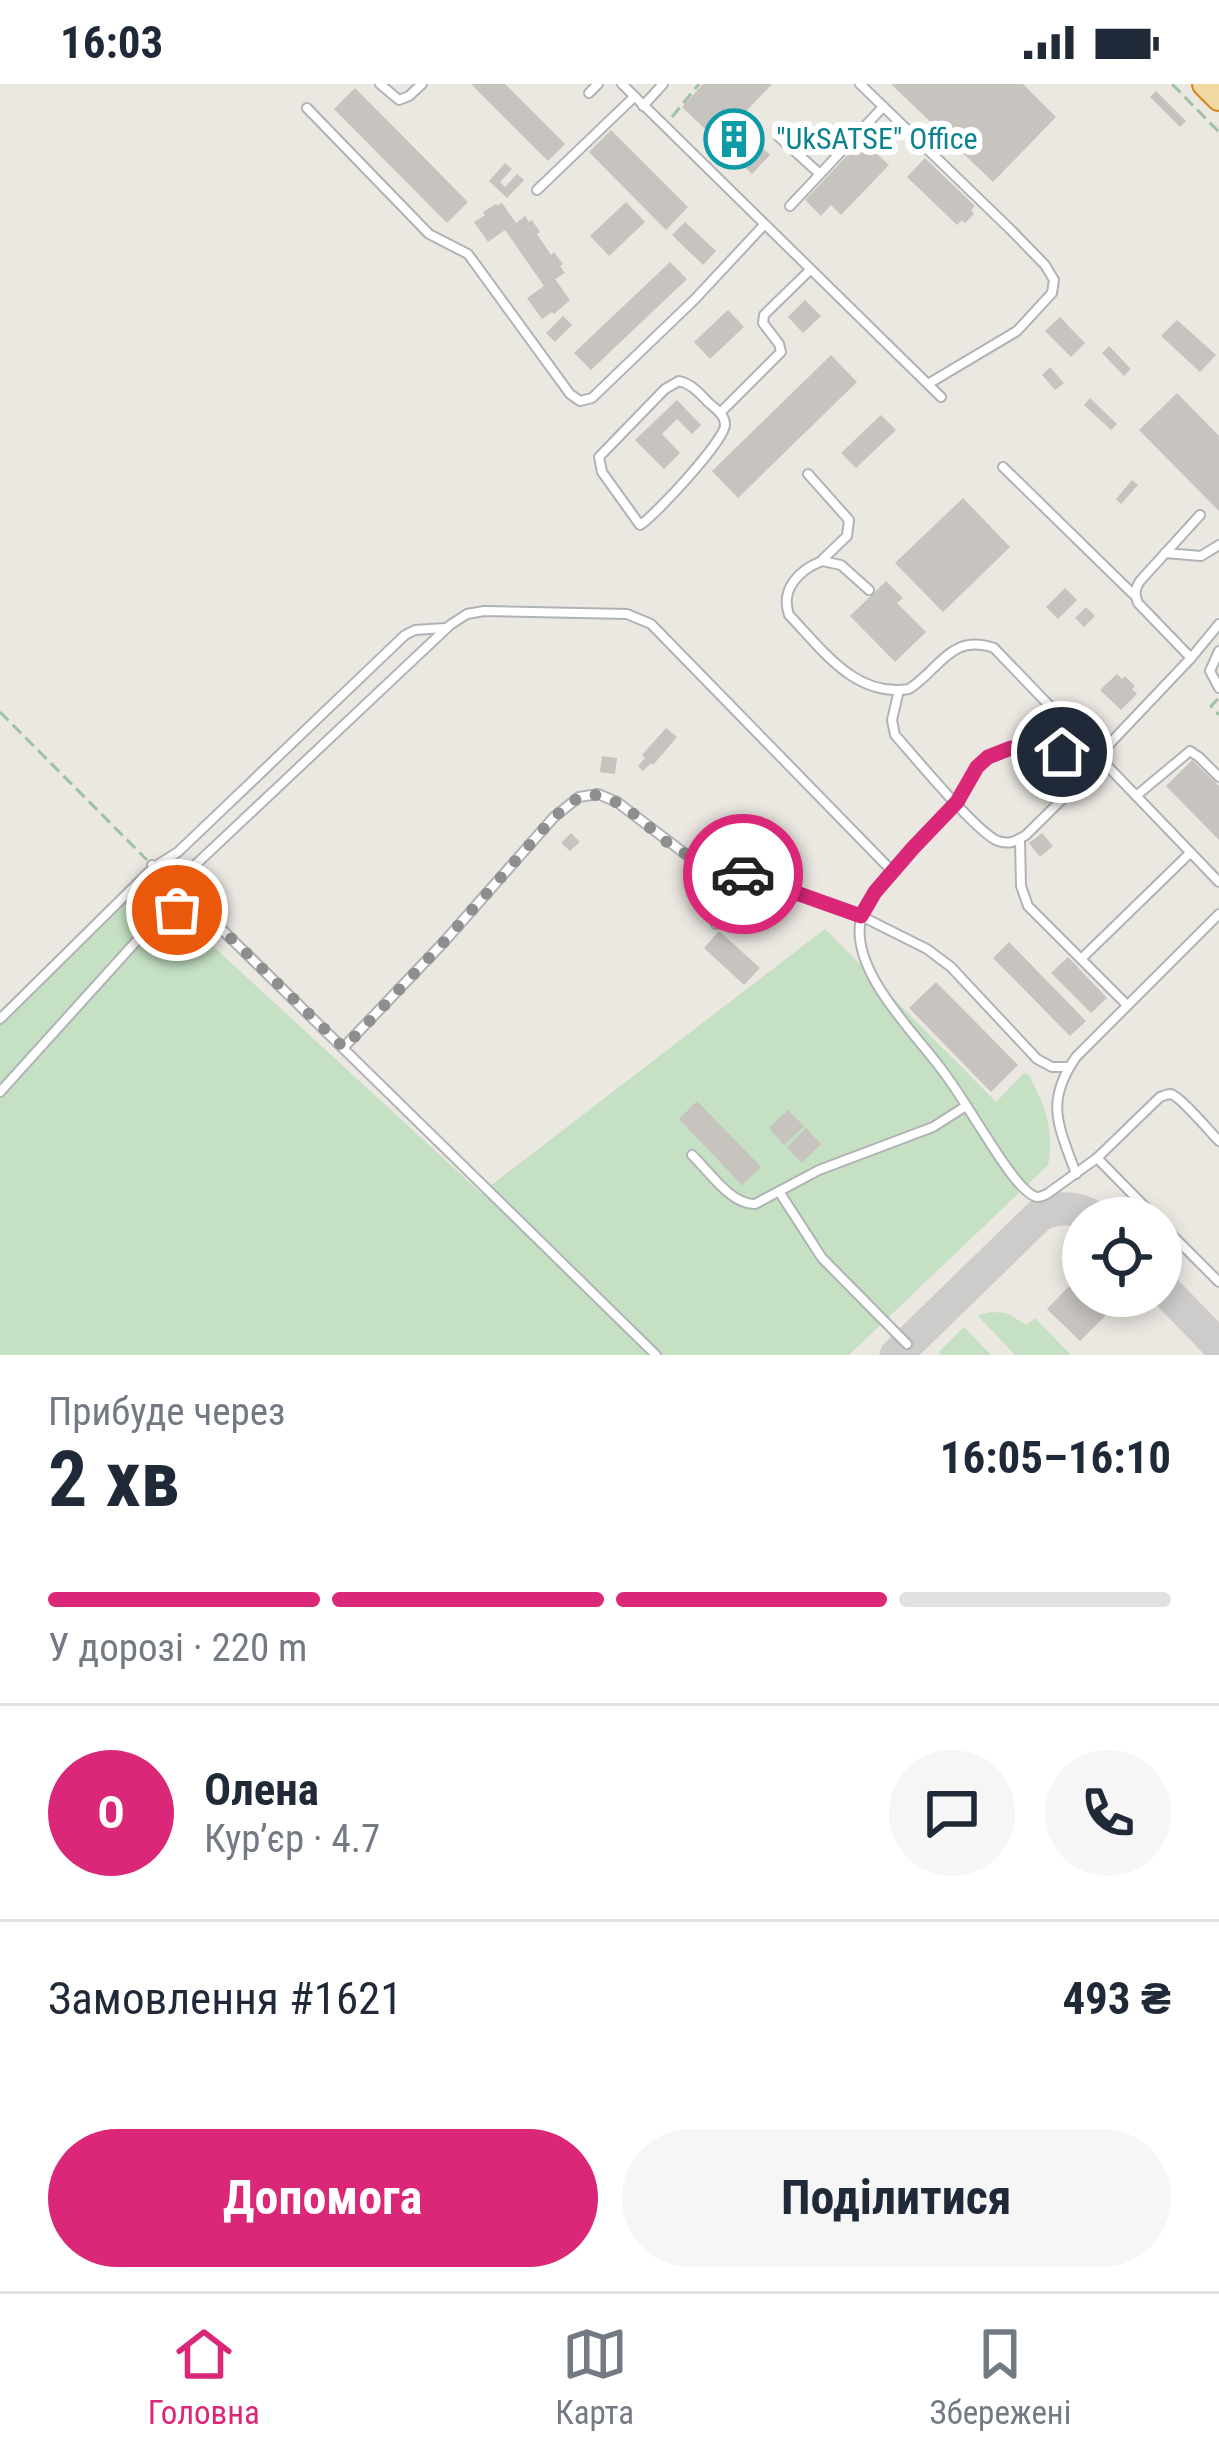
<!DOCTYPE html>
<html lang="uk">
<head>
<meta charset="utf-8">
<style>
  body { margin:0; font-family:"Roboto Condensed",sans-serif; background:#f6f6f7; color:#1f2937; height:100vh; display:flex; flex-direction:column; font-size:45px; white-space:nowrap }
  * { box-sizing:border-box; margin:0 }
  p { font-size:39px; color:#747a83 }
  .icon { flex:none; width:66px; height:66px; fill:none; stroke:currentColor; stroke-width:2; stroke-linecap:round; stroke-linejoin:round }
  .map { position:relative; height:1271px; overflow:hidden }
  .sheet { display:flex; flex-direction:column; background:#fff; flex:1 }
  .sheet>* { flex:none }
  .fabs { position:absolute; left:1062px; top:1113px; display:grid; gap:24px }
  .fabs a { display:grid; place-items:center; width:120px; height:120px; border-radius:50%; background:#fff; box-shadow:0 6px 18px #0003; font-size:60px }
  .pin { position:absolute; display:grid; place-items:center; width:102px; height:102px; color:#fff; margin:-51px; border:6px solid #fff; border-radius:50%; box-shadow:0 3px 12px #0007 }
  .courier { position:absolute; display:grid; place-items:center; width:120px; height:120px; margin:-60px; border:9px solid #db2777; border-radius:50%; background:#fff; color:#222; box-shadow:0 3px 15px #0007 }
  .headline em { font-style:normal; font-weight:700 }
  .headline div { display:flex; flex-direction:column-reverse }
  .headline { display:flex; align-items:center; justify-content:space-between; height:204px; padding:0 48px }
  h1 { font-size:78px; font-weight:700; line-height:90px }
  .bar { display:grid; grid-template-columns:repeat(4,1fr); gap:18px 12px; align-content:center; height:144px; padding:0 48px }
  .bar i { height:15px; border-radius:9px; background:#e0e1e3 }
  .bar .current { background:#db2777 }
  .bar p { grid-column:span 4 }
  .line { display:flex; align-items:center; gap:30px; padding:0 48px; border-top:3px solid #e0e1e3 }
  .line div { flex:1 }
  .round { display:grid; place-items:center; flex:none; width:126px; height:126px; border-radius:63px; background:#f6f6f7 }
  .action { display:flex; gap:24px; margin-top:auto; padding:24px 48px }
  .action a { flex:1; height:138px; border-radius:72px; background:#db2777; color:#fff; font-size:48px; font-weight:700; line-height:138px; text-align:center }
  .action a+a { background:#f6f6f7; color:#1f2937 }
  .status { display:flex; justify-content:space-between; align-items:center; height:84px; padding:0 60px; background:#fff; direction:ltr }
  .status svg { height:33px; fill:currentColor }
  .menu { display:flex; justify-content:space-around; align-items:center; height:168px; border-top:3px solid #e0e1e3; background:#fff; font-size:33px; color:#747a83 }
  .menu a { display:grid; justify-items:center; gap:6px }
  .menu .current { color:#db2777 }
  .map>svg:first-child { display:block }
  .green { fill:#c5e0c2 }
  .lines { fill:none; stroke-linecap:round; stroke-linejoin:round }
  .taxiway { stroke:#ceccca; stroke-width:33 }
  .building { fill:#c7c3bf }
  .service-casing { stroke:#b0b3b6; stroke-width:12 }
  .trunk-casing { stroke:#d3851b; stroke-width:28 }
  .path { stroke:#9dc2a4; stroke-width:3; stroke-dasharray:12 6; stroke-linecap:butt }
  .service { stroke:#fff; stroke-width:8 }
  .trunk { stroke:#f2d8a2; stroke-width:24 }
  .done { stroke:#8d8e8e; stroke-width:12; stroke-dasharray:0 21.6 }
  .route { stroke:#db2777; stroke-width:15 }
  .labels { text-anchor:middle; stroke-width:12; stroke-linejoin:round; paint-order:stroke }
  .culture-label { font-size:30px; fill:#0d838f; stroke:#fff; text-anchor:start }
</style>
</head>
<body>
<div class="status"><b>16:03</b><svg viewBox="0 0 49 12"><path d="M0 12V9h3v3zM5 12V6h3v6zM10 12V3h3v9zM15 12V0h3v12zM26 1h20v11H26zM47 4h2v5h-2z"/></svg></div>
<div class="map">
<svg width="1219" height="1271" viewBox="0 0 1219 1271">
  <rect width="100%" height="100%" fill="#ebe8e2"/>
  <g class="green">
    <path d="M139 794 481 1109 825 845 996 1018 1024 989 1029 991C1045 1022 1055 1047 1048 1081L849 1271H0V928Z"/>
    <polygon points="992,1228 1006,1229 1027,1241 1035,1234 1071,1271 1015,1271 977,1231"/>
    <polygon points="964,1243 991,1271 942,1271 939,1268"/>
  </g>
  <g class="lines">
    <g class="taxiway">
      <polyline points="1161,1202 1219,1262"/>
      <path d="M896 1271 1041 1130C1059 1123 1078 1122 1095 1134"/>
    </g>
  </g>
  <g class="building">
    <polygon points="471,0 505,0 565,60 548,77"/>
    <polygon points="703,0 772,0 736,38 770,71 752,90 682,23"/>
    <polygon points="891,0 1023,0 1056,33 993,98"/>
    <polygon points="355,4 468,118 447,139 334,25"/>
    <polygon points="1156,7 1186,37 1180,43 1150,13"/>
    <polygon points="611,46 688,123 666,146 589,68"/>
    <polygon points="862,56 889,81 841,131 831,121 821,132 805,116"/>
    <polygon points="925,74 975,122 971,126 974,130 965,139 962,136 957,141 907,93"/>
    <polygon points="505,79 512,85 500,98 505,103 517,90 524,96 507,114 489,97"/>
    <polygon points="626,118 645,138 609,172 590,152"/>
    <polygon points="502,119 516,139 525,132 529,138 532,136 540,148 537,150 551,171 554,168 563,180 560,182 565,189 555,195 570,216 554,230 552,228 542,235 527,214 544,202 505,146 488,158 474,138 485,131 483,128 496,120 497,122"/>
    <polygon points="685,138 716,167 703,181 672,151"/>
    <polygon points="670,178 687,195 591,286 574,269"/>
    <polygon points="805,216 821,232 803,249 788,233"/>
    <polygon points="728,226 744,243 710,275 694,258"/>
    <polygon points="563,232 572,241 555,258 546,249"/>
    <polygon points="1060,233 1085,259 1071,273 1045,247"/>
    <polygon points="1177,236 1216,271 1200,288 1161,252"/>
    <polygon points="1109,262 1131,285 1124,292 1102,269"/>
    <polygon points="831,271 857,298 738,414 712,387"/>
    <polygon points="1050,283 1064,299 1055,306 1042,291"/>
    <polygon points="1177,309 1219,352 1219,427 1139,346"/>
    <polygon points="1090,314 1117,340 1111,346 1084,321"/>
    <polygon points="677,316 701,341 692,350 677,335 662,350 680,369 664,385 635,356"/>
    <polygon points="881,331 896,346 856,384 841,369"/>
    <polygon points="1132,396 1138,401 1121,420 1116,415"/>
    <polygon points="963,414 1010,463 943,528 895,479"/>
    <polygon points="886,497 903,514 897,519 926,548 895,578 850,532"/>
    <polygon points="1065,504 1077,516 1058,535 1046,523"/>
    <polygon points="1086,523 1095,532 1084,543 1075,534"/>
    <polygon points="1117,590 1122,595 1125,592 1135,602 1132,605 1137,610 1121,626 1100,606"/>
    <polygon points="666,644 677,653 653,681 651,679 643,687 638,682 645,674 642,671"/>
    <polygon points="602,672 617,674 615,690 600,688"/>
    <polygon points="1192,676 1219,702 1219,756 1166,702"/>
    <polygon points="571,749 580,758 570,767 561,759"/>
    <polygon points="1042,749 1053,762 1040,773 1029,759"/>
    <polygon points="719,847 760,884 744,901 704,864"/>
    <polygon points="1009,858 1086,937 1070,952 993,874"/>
    <polygon points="1068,873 1107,914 1091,929 1051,889"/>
    <polygon points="936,898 1018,981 991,1008 909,924"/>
    <polygon points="697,1017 761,1083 742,1101 679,1035"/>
    <polygon points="788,1026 804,1042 784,1061 769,1044"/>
    <polygon points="806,1044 821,1060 802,1079 787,1063"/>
    <polygon points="1076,1195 1083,1202 1083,1212 1093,1212 1109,1228 1080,1257 1047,1225"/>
  </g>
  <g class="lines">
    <g class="service-casing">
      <g id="service">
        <polyline points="380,0 399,16 409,12 422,0"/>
        <polyline points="622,0 941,313"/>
        <polyline points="860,0 1011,146 1045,181 1054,196 1052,209 1017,247 928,300"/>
        <polyline points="589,9 598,0"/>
        <polyline points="643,22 663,0"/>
        <polyline points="307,24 429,150 468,170 570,310 580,317 592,314 695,215 764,141"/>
        <polyline points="779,53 820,90"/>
        <polyline points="537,106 634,13"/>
        <polyline points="790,122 883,23"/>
        <path d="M679 297C692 300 699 309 709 319 716 325 725 331 725 341 725 356 654 433 640 441L602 388 599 373 665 305Z"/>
        <polyline points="720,329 781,268 779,260 763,239 764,231 810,186"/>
        <polyline points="1003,383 1133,510"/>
        <polyline points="808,390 849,436 847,452 823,475"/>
        <polyline points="1165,469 1201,472 1219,461"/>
        <path d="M869 506 841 481 822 477C799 486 780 505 789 531 822 565 855 614 909 605 940 585 951 549 994 564L1219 798"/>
        <path d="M1219 540 1191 574 1098 672C1060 668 1002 650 976 686 965 701 958 717 945 731 923 753 871 803 862 830 846 882 911 945 939 982 954 1001 967 1023 980 1043 990 1058 1021 1112 1038 1113 1041 1113 1044 1111 1047 1110L1097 1074 1160 1013C1163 1012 1167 1010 1171 1010 1181 1013 1210 1048 1219 1057"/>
        <polyline points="1219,567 1210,587 1219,604"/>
        <path d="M1191 574 1138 519C1134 509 1135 505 1140 497L1200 431"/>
        <path d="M899 606 892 636 895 651C914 672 977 749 998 757 1010 761 1016 757 1026 751L1102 676"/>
        <polyline points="1136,712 1190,667 1199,673 1219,693"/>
        <polyline points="1020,756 1021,802 1028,822 1127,921"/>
        <polyline points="152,781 204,827"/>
        <polyline points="174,801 450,541 467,530 484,527 627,530 651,540 893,788"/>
        <polyline points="716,840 726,809 742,790"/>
        <polyline points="1081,875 1190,769"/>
        <polyline points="0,935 154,783 178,768 405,551 415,546 445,544"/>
        <polyline points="343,964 443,859 554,733 579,713 598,710 617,718 688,772 861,832 927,865 951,883 1037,975 1052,983 1069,983"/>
        <polyline points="0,1008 150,842 177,826 205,829 656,1271"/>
        <path d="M692 1071C709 1087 731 1121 755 1120L819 1086 933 1043 966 1022"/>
        <polyline points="1097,1074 1156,1134"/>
        <path d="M1076 1090C1059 1042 1044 1019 1076 973L1219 830"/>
        <polyline points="780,1109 822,1174 907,1260"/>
        <polyline points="1161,1140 1219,1198"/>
      </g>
    </g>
    <g class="trunk-casing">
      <polyline id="trunk" points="1205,0 1219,14"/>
    </g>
    <g class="path">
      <polyline points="1172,0 1219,48"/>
      <polyline points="672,33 699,0"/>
      <polyline points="1218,615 1211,622 1219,631"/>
      <polyline points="0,628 147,776"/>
    </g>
    <use href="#service" class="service"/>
    <use href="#trunk" class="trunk"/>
  </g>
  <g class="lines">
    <polyline class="done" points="177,826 205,829 344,964 443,859 554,733 579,713 589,710 607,713 629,726 675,765 703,777 743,790"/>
    <polyline class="route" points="743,790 861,832 875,808 913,764 957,718 977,683 988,673 1011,664 1062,668"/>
  </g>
  <defs>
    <g id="building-ring" transform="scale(3)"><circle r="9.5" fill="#fff" stroke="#0f9aa8" stroke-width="1.5"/><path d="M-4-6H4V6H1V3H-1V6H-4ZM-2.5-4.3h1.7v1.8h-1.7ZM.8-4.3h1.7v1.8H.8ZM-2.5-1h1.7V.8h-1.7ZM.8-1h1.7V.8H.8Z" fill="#0f9aa8"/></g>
  </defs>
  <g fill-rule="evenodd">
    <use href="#building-ring" x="734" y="55"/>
  </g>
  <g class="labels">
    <g class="culture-label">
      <text x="776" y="65">"UkSATSE" Office</text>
    </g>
  </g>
</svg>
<div class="fabs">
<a><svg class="icon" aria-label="locate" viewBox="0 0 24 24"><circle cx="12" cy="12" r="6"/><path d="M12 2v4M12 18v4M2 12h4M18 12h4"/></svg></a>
</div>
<div class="pin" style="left:177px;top:826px;background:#ea580c"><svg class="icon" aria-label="bag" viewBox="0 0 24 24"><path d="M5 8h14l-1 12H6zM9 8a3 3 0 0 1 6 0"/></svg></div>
<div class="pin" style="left:1062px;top:668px;background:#1f2937"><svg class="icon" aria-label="home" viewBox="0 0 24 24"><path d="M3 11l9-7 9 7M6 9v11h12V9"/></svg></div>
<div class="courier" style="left:743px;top:790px"><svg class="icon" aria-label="car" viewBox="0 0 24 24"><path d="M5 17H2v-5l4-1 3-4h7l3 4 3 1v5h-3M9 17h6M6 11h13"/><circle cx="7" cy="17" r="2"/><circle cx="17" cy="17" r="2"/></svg></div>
</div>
<section class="sheet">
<div class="headline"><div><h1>2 хв</h1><p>Прибуде через</p></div><em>16:05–16:10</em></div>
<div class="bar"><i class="current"></i><i class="current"></i><i class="current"></i><i></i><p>У дорозі · 220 m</p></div>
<div class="line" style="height:216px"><b class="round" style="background:#db2777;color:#fff">О</b><div><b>Олена</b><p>Кур’єр · 4.7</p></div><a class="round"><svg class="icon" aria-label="chat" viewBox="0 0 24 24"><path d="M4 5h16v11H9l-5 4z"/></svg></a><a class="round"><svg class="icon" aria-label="phone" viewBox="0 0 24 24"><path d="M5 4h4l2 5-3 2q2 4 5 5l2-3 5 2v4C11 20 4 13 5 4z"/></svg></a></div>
<div class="line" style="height:156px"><div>Замовлення #1621</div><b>493 ₴</b></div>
<div class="action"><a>Допомога</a><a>Поділитися</a></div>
</section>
<nav class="menu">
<a class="current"><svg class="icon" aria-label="home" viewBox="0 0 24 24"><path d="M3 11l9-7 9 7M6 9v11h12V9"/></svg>Головна</a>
<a><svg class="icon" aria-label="map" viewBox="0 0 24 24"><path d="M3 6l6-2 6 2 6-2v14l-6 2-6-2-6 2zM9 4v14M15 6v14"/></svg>Карта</a>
<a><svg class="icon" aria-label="saved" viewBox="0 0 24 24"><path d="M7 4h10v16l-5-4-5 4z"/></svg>Збережені</a>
</nav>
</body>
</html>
